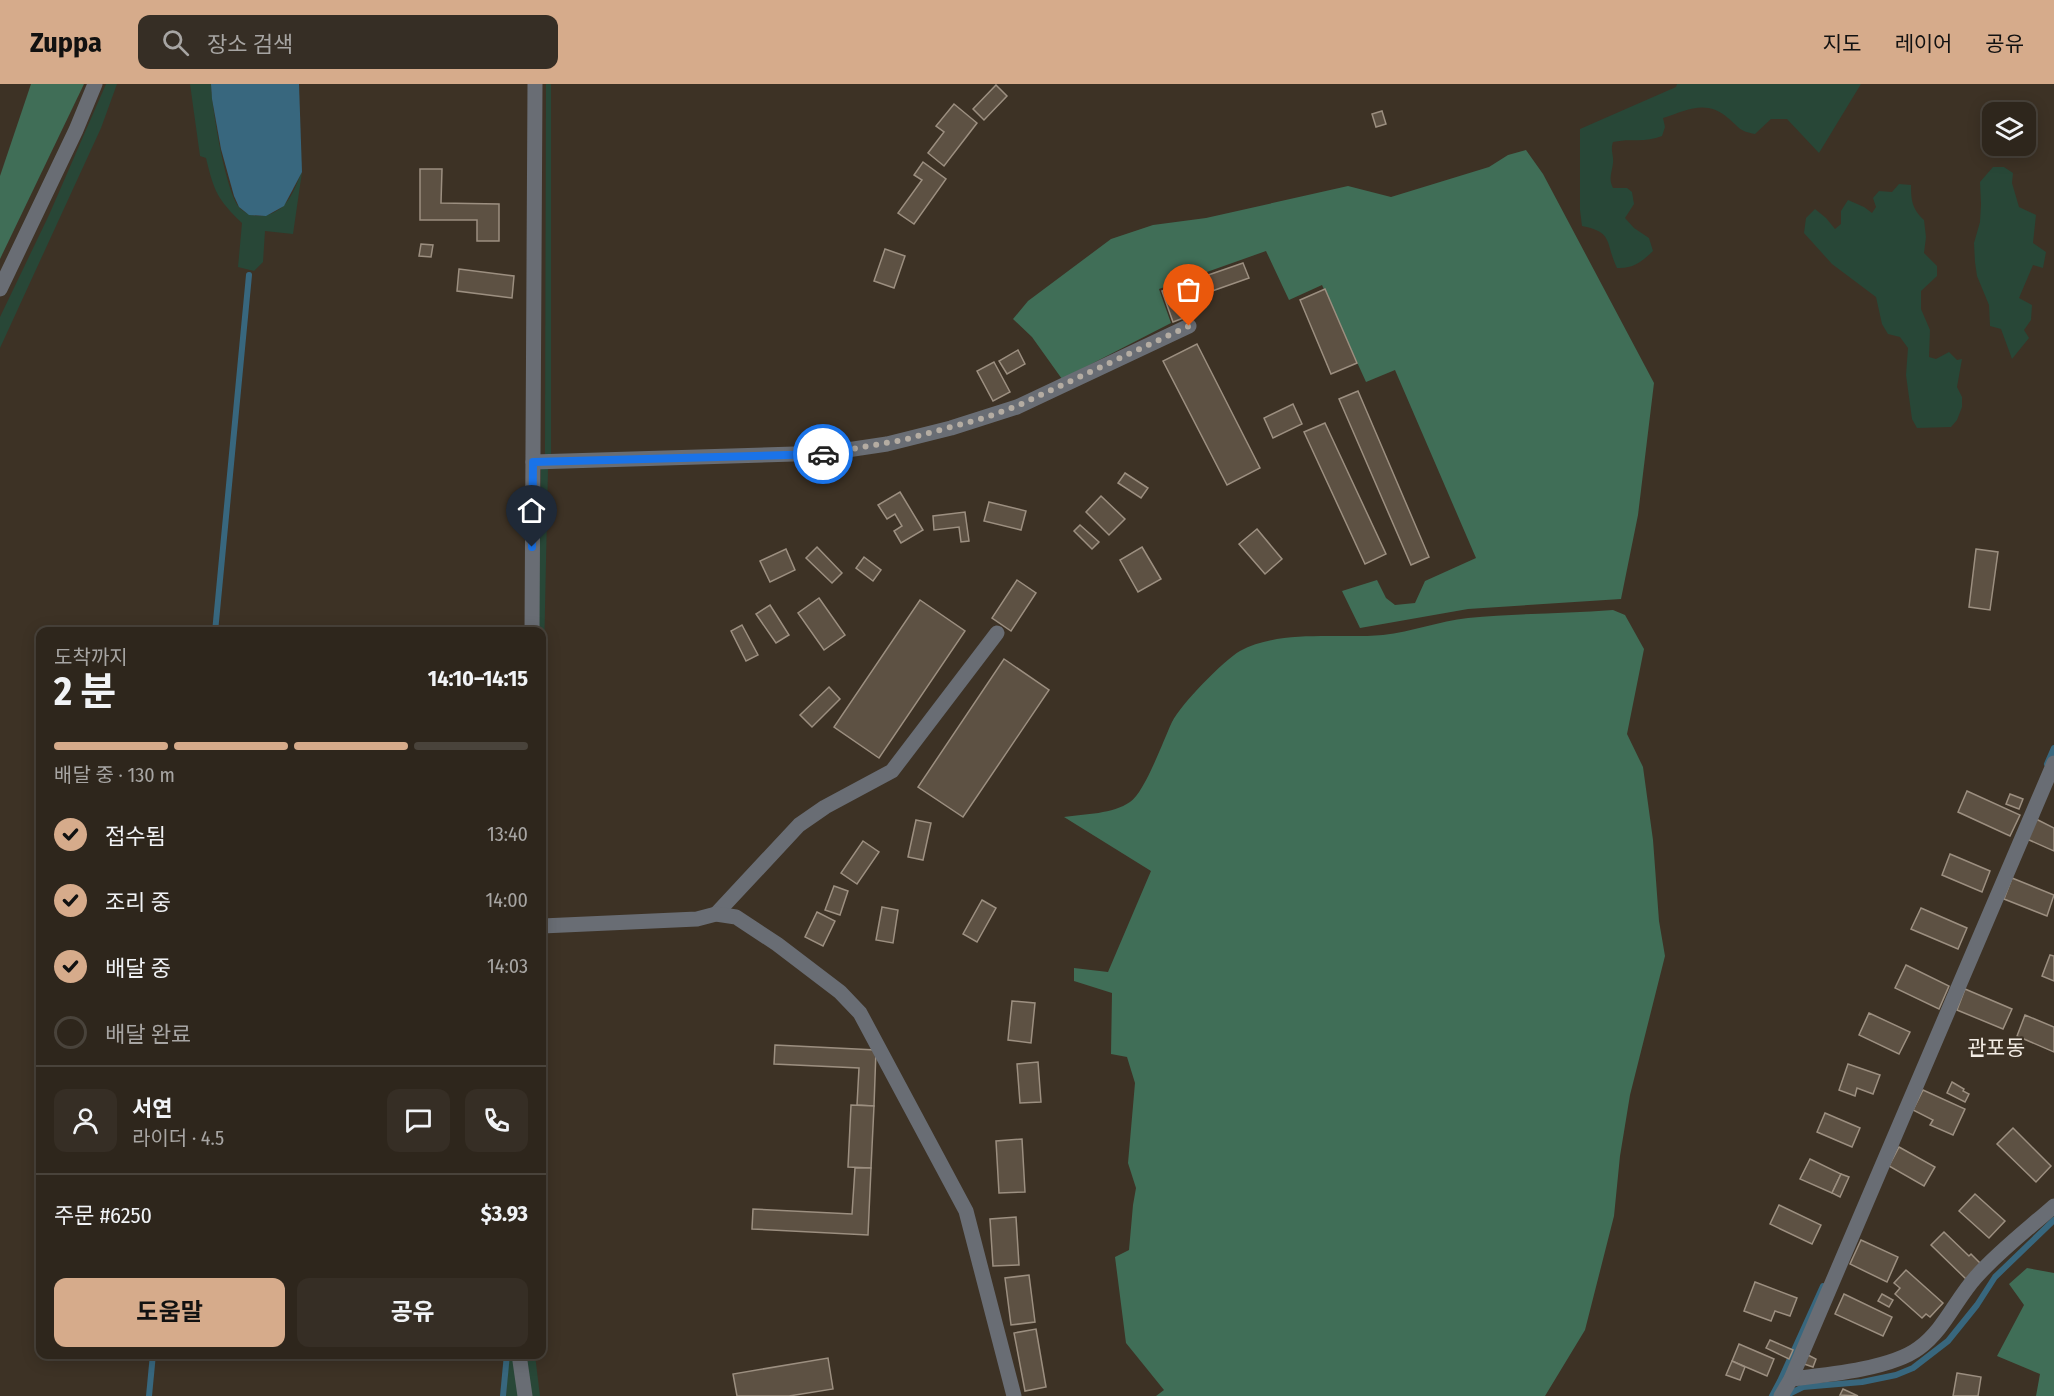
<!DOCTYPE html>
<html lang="ko">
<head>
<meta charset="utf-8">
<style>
  body { margin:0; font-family:"Fira Sans Condensed","Noto Sans KR",sans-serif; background:#362e25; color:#f1f3f6; height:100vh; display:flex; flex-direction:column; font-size:22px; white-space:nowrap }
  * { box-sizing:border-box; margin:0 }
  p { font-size:20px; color:#a7a5a3 }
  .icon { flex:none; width:33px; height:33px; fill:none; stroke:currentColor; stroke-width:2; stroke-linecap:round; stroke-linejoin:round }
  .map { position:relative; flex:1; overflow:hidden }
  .side { position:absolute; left:36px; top:543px; width:510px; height:732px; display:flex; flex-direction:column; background:#2e261c; border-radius:12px; box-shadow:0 3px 15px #0003,0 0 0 2px #49433b }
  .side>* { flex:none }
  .buttons { position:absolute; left:1982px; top:18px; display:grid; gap:12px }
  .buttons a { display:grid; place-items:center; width:54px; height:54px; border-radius:12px; background:#2e261c; box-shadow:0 3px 15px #0003,0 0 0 2px #49433b; font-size:30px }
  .pin { position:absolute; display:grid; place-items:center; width:51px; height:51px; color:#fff; margin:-62px -26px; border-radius:50% 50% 50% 0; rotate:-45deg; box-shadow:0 0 6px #0007 }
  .pin .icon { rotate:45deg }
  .courier { position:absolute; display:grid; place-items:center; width:60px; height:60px; margin:-30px; border:4px solid #1a73e8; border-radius:50%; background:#fff; color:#222; box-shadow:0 2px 8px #0007 }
  .summary em { font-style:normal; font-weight:700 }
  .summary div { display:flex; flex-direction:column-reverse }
  .summary { display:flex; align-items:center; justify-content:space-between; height:102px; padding:0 18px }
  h1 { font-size:39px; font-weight:700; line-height:45px }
  .bar { display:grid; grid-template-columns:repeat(4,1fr); gap:9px 6px; align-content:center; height:72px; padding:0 18px }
  .bar i { height:8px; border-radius:4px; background:#49433b }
  .bar .active { background:#d6ab8b }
  .bar p { grid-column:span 4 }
  .line { display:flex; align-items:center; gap:15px; padding:0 18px; border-top:2px solid #49433b }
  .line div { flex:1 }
  .round { display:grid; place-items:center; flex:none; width:63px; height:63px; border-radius:12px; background:#362e25 }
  ol { padding:0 18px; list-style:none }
  li { display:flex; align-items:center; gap:18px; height:66px }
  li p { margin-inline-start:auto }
  li .icon { padding:6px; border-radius:50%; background:#d6ab8b; color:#111; stroke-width:4 }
  li:last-child { color:#a7a5a3 }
  li i { width:33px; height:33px; border:3px solid #49433b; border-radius:50% }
  .action { display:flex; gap:12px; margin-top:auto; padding:12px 18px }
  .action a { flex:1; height:69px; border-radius:12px; background:#d6ab8b; color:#111; font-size:24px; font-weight:700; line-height:69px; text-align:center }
  .action a+a { background:#362e25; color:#f1f3f6 }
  header { display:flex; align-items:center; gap:36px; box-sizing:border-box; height:84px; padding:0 30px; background:#d6ab8b; color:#111 }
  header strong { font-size:28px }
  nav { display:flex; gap:33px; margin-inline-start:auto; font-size:21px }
  .search { width:420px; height:54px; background:#362e25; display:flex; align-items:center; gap:15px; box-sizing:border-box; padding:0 21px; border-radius:12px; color:#a7a5a3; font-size:22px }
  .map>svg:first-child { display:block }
  .green { fill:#284737 }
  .forest { fill:#406e57 }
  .water { fill:#38677e }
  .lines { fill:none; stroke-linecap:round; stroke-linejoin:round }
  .stream { stroke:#38677e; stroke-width:6 }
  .building { fill:#5d5143; stroke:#9c8f80; stroke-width:1.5 }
  .minor { stroke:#696d74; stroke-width:15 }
  .done { stroke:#b4aca2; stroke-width:6; stroke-dasharray:0 10.8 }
  .route { stroke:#1a73e8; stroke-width:8 }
  .labels { text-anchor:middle; stroke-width:4.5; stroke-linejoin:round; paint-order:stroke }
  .quarter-label { font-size:21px; fill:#f4ede5; stroke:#3d3225 }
</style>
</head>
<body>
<header>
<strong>Zuppa</strong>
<div class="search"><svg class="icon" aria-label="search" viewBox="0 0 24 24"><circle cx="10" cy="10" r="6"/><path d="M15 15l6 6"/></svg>장소 검색</div>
<nav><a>지도</a><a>레이어</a><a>공유</a></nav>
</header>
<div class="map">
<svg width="2054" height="1312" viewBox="0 0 2054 1312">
  <rect width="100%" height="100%" fill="#3d3225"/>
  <g class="green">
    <polygon points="106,0 117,0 101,44 0,264 0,233 49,131"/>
    <path d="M190 0H211C212 24 225 105 239 123 251 137 273 133 284 121 293 112 297 98 302 88L293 150 265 147 263 178 254 187 238 183 242 139C217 115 214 107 206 74L200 72Z"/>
    <polygon points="546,0 551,0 551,370 545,370"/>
    <path d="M1677 0H1861L1819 69 1787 35H1771L1755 50C1739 47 1740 44 1728 34 1706 15 1688 26 1663 34L1665 43 1662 52C1646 59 1630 54 1613 58 1610 67 1614 71 1613 79 1612 89 1608 94 1613 104H1627L1632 108 1634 120 1625 134 1634 144 1649 154 1653 167C1642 178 1632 185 1617 184 1605 159 1614 148 1582 142L1580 126V45L1676 3Z"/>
    <polygon points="1993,83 2004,83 2013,89 2012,99 2019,123 2036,131 2033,159 2046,168 2043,184 2033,181 2019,214 2032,221 2031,236 2024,246 2029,254 2012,275 2001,245 1990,242 1989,221 1977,192 1975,178 1974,159 1980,138 1981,120 1980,98"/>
    <path d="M1899 100 1911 101C1911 116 1912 125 1924 136L1926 153 1924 169 1937 182V192L1921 207V225L1930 246 1929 273 1936 275 1949 268 1957 276 1962 275 1957 303 1962 313V323L1957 336 1951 343 1917 344 1912 335 1906 291 1908 264 1900 253 1888 250 1882 240 1876 213 1832 180 1804 149 1806 134 1815 125 1826 134 1835 145 1841 140V127L1848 116 1864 123 1872 129 1876 123 1873 114 1879 107 1892 108Z"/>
    <polygon points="541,383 548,384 542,664 542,548 538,548"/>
    <polygon points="509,1271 515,1271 521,1312 506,1312"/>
    <polygon points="527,1271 535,1271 540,1312 531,1312"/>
  </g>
  <g class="forest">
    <polygon points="31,0 84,0 0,175 0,92"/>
    <polygon points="1526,66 1543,90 1654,299 1638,431 1621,515 1468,525 1360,544 1342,507 1377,496 1386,514 1395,521 1415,519 1425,497 1476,474 1395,286 1366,298 1322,201 1289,216 1266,167 1159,205 1171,239 1062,295 1032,253 1013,235 1028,217 1111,155 1153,141 1206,134 1348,102 1391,113 1489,83 1508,71"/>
    <path d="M1613 526 1625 531 1644 565 1627 650 1643 683 1653 756 1659 837 1665 872 1630 1011 1620 1072 1614 1132 1585 1246 1545 1312H1156L1164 1306 1126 1259 1115 1173 1129 1166 1133 1121 1136 1104 1128 1079 1135 999 1127 973 1111 970 1112 909 1074 897V884L1108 888 1151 787 1064 733C1085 730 1113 730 1130 718 1145 708 1163 657 1172 638 1180 621 1224 576 1240 567 1280 545 1339 555 1383 551 1412 548 1439 537 1468 534 1516 529 1565 530 1613 526Z"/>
    <polygon points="2027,1184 2054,1189 2054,1312 2036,1312 2040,1290 1997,1272 2024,1221 2009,1200"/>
  </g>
  <polygon class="water" points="211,0 299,0 302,88 284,122 266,132 249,131 239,123 234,112 221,65 212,15"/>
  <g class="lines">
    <g class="stream">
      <polyline points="215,548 249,191"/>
      <polyline points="2047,680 2054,664"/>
      <polyline points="149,1312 153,1270"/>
      <polyline points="503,1312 507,1270"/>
      <polyline points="1772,1312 1780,1297 1823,1202"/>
      <polyline points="1785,1312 1803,1303 1862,1298 1896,1291 1913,1284 1948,1257 1977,1221 1995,1193 2054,1136"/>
    </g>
  </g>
  <g class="building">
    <polygon points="996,1 1007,12 984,36 973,25"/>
    <polygon points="954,20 977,39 944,82 928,69 944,48 936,42"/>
    <polygon points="1382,27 1386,40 1376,43 1372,30"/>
    <polygon points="923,78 946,95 914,140 898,129 922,96 914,91"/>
    <polygon points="420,85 442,85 441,119 499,120 499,157 477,157 477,136 420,136"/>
    <polygon points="421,160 433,161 431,173 419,172"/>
    <polygon points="885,165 905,172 894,204 874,197"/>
    <polygon points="1243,179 1249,194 1181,218 1186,233 1173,238 1162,207"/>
    <polygon points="459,185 514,192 512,214 457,207"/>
    <polygon points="1325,205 1357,279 1331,290 1300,216"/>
    <polygon points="1197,260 1260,384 1227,401 1163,277"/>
    <polygon points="1018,266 1025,280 1007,290 999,277"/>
    <polygon points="994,278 1010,308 993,317 977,287"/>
    <polygon points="1358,307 1429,473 1411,481 1339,315"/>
    <polygon points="1293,320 1302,340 1273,354 1264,334"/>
    <polygon points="1325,339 1386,470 1365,480 1304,348"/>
    <polygon points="1125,389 1148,404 1141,414 1118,399"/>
    <polygon points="900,408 923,446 901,459 894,447 902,442 895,430 887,435 878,421"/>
    <polygon points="1101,412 1125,435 1109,451 1086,428"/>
    <polygon points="989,418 1026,427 1021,446 984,437"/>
    <polygon points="965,428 969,457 961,458 959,443 934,446 933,432"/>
    <polygon points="1080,441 1099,458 1092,465 1074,447"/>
    <polygon points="1257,445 1282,475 1265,490 1239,460"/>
    <polygon points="817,463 842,489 832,499 806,474"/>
    <polygon points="1142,463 1161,495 1138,508 1120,476"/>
    <polygon points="786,465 795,486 770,498 760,477"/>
    <polygon points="1976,465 1998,468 1990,526 1969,523"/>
    <polygon points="864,473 881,486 873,497 856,484"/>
    <polygon points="1017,496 1036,509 1011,547 992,534"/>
    <polygon points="819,514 845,551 824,566 798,529"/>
    <polygon points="920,516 965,547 879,674 834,643"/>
    <polygon points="770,521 789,551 776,559 756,530"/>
    <polygon points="742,541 758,571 746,577 731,547"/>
    <polygon points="1004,575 1049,606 963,733 918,703"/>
    <polygon points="829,603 840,615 812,643 800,631"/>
    <polygon points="1967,707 2020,731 2010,752 1958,728"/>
    <polygon points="2010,710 2023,715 2019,725 2006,720"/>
    <polygon points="2036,735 2054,744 2054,767 2027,755"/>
    <polygon points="916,736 931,739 923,776 908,773"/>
    <polygon points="863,757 879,768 857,800 841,789"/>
    <polygon points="1950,770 1990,787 1982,808 1942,791"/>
    <polygon points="2012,794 2054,811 2047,832 2004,815"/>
    <polygon points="834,802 848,807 840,831 825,826"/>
    <polygon points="982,816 996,824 977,858 963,850"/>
    <polygon points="882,823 898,826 893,859 876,856"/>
    <polygon points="1921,824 1967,844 1958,865 1911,845"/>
    <polygon points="817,828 835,837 823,862 805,853"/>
    <polygon points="2050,871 2054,872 2054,897 2042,892"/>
    <polygon points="1906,881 1949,902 1939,925 1895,904"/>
    <polygon points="1965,905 2012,925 2003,945 1957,926"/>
    <polygon points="1012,917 1035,919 1031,959 1008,956"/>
    <polygon points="1869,929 1910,948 1899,970 1859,951"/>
    <polygon points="2025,931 2054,943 2054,968 2017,952"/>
    <polygon points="775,961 876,966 874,1022 857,1021 859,984 774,980"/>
    <polygon points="1038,978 1041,1018 1020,1019 1017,980"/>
    <polygon points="1848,980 1880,991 1873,1010 1857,1004 1855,1012 1839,1006"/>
    <polygon points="1952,998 1964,1005 1963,1007 1969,1010 1965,1018 1947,1009"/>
    <polygon points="1923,1006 1965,1025 1953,1051 1930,1041 1933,1036 1913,1026"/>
    <polygon points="851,1021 874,1022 871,1084 848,1083"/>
    <polygon points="1825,1029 1860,1044 1852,1063 1817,1048"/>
    <polygon points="2013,1044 2051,1082 2036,1098 1997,1060"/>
    <polygon points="1022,1055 1025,1108 999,1109 996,1057"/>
    <polygon points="1899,1063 1935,1083 1924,1102 1889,1082"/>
    <polygon points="1810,1075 1841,1090 1832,1109 1800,1095"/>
    <polygon points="855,1084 871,1084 868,1151 752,1145 753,1125 852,1130"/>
    <polygon points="1841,1090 1849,1093 1840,1113 1832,1109"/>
    <polygon points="1975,1110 2005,1137 1989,1154 1959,1127"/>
    <polygon points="1779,1121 1821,1141 1812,1160 1770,1140"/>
    <polygon points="1016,1133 1019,1181 993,1182 990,1135"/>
    <polygon points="1944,1148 1969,1172 1971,1170 1981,1180 1966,1195 1931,1161"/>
    <polygon points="1861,1156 1898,1173 1887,1198 1850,1180"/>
    <polygon points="1906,1186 1943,1219 1930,1233 1926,1230 1922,1234 1895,1210 1900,1204 1894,1199"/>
    <polygon points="1029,1191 1035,1238 1011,1241 1005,1194"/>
    <polygon points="1755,1198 1797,1214 1790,1232 1775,1227 1771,1237 1744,1227"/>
    <polygon points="1844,1210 1892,1233 1883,1252 1835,1230"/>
    <polygon points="1882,1210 1893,1216 1889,1223 1878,1217"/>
    <polygon points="1036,1245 1046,1303 1025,1307 1014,1249"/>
    <polygon points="1770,1256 1793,1266 1789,1275 1766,1264"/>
    <polygon points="1739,1260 1774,1275 1767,1292 1732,1277"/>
    <polygon points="1808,1271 1816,1275 1813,1283 1804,1280"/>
    <polygon points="828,1274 833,1305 789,1312 737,1312 733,1290"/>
    <polygon points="1732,1277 1745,1283 1740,1296 1726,1291"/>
    <polygon points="1957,1289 1981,1293 1978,1312 1953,1312"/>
    <polygon points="1843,1305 1858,1312 1840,1311"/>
  </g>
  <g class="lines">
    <g class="minor">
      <polyline points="0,205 76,46 95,0"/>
      <polyline points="533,378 827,369 887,360 951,344 1017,323 1189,242"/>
      <polyline points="532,548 535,0"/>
      <polyline points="716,830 799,741 825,723 892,687 997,549"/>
      <polyline points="542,842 697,835 716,830 736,833 777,860 840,908 860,929 966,1127 1014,1312"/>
      <polyline points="519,1270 525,1312"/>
      <path d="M1791 1295C1826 1291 1891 1285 1919 1264 1944 1246 1956 1215 1976 1193 1999 1167 2028 1145 2054 1122"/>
      <polyline points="1781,1312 1791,1295 2054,679"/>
    </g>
  </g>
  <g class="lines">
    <polyline class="done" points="823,370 903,356 984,334 1017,322 1189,242"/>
    <polyline class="route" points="532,463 533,378 823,370"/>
  </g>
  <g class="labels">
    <g class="quarter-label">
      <text x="1996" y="971">관포동</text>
    </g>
  </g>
</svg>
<div class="buttons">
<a><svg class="icon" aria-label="layers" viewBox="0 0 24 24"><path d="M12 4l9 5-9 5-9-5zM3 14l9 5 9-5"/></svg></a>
</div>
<div class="pin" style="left:1189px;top:242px;background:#ea580c"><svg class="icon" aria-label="bag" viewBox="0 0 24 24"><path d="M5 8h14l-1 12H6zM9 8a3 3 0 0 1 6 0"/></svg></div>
<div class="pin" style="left:532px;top:463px;background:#1f2937"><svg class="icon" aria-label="home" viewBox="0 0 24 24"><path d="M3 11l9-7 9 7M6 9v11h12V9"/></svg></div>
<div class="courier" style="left:823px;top:370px"><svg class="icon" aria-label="car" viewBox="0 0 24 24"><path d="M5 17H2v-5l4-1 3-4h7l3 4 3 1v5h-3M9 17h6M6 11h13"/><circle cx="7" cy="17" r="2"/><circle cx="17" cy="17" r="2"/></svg></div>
<section class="side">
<div class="summary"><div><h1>2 분</h1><p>도착까지</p></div><em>14:10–14:15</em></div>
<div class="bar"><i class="active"></i><i class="active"></i><i class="active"></i><i></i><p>배달 중 · 130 m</p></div>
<ol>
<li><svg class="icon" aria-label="check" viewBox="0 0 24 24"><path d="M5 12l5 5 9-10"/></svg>접수됨<p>13:40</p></li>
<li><svg class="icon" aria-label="check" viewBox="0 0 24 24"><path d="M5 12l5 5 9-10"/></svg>조리 중<p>14:00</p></li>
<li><svg class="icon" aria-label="check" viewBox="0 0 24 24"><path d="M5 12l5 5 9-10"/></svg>배달 중<p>14:03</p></li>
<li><i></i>배달 완료</li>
</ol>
<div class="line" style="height:108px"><a class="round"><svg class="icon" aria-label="person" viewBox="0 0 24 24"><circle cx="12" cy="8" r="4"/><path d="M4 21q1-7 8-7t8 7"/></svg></a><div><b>서연</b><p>라이더 · 4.5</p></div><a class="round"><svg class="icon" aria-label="chat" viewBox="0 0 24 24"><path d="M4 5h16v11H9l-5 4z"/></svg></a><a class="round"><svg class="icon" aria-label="phone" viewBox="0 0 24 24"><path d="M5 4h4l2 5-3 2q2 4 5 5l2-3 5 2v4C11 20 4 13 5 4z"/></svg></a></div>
<div class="line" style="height:78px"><div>주문 #6250</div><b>$3.93</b></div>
<div class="action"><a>도움말</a><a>공유</a></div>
</section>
</div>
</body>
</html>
